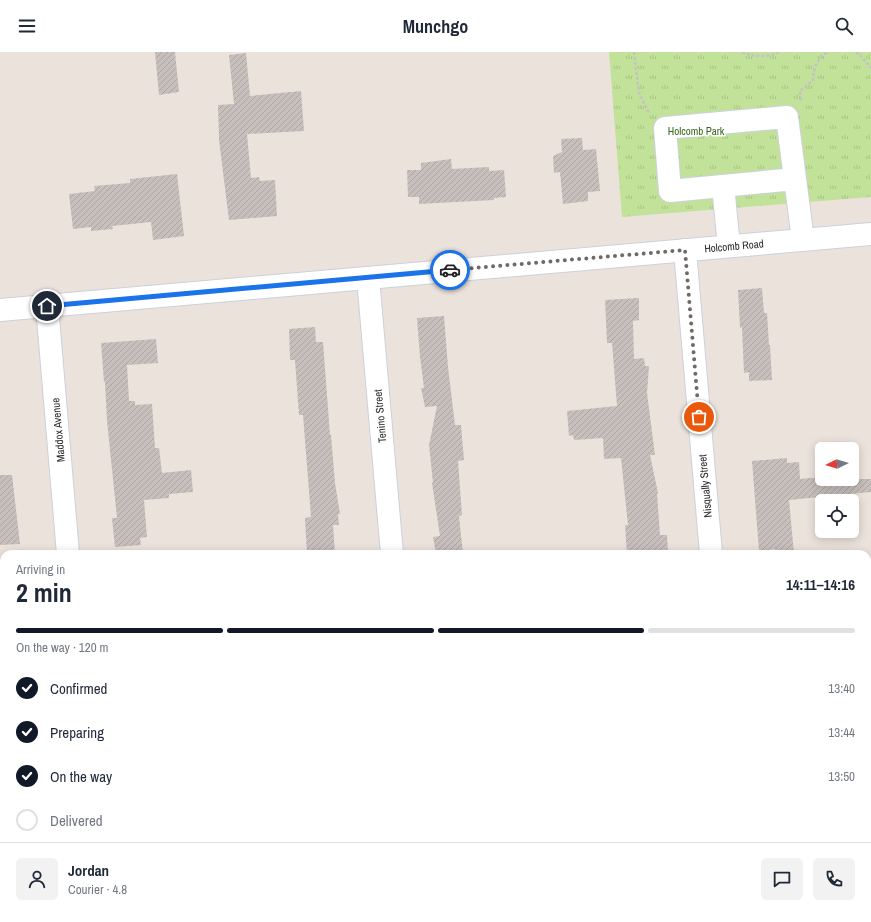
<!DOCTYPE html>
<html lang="en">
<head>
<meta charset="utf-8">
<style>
  body { margin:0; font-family:"Archivo Narrow",sans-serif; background:#f2f2f3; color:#1f2937; height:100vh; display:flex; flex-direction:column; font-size:15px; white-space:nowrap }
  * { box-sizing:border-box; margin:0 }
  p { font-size:13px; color:#747a83 }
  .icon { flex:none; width:22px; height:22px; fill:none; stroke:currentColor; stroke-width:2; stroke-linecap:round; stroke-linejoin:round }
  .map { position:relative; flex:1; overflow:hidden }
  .details { position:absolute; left:0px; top:498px; width:871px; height:372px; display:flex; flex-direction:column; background:#fff; border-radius:12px 12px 0 0; box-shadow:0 2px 10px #0003 }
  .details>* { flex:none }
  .needle { width:26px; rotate:265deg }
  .fabs { position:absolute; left:815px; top:390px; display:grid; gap:8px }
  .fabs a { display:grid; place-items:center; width:44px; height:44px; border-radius:6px; background:#fff; box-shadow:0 2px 10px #0003; font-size:20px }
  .pin { position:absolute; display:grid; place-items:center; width:34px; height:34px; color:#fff; margin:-17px; border:2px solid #fff; border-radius:50%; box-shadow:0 1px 4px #0007 }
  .courier { position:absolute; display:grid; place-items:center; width:40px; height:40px; margin:-20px; border:3px solid #1a73e8; border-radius:50%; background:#fff; color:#222; box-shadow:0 1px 5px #0007 }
  .summary em { font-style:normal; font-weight:700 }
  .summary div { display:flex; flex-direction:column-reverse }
  .summary { display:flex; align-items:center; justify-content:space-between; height:68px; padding:0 16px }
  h1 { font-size:26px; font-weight:700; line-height:30px }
  .bar { display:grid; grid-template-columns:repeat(4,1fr); gap:6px 4px; align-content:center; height:48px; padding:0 16px }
  .bar i { height:5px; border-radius:3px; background:#e0e1e3 }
  .bar .current { background:#111827 }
  .bar p { grid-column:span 4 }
  .line { display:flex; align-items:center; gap:10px; padding:0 16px; border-top:1px solid #e0e1e3 }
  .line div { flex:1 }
  .round { display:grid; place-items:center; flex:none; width:42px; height:42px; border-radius:6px; background:#f2f2f3 }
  ol { padding:0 16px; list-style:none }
  li { display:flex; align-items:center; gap:12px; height:44px }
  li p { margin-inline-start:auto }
  li .icon { padding:4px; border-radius:50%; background:#111827; color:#fff; stroke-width:4 }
  li:last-child { color:#747a83 }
  li i { width:22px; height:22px; border:2px solid #e0e1e3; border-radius:50% }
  header { display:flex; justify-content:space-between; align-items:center; height:52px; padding:0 16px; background:#fff; font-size:18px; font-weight:700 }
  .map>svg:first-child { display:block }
  .park { fill:url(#park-tufts) }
  .building { fill:url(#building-hatch) }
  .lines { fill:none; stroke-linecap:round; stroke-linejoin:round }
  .minor-casing { stroke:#cbd1dc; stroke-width:24 }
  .path { stroke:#c3c3c3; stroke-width:2.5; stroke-dasharray:3 2; stroke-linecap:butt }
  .minor { stroke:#fff; stroke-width:22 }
  .done { stroke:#6e6a68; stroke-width:4; stroke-dasharray:0 7.2 }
  .route { stroke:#1a73e8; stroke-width:5 }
  .labels { text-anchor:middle; stroke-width:3; stroke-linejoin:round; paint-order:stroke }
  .park-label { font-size:11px; fill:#3b661b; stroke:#fff }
  .street-label { font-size:11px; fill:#2a2a2a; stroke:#fff }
</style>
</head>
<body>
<header><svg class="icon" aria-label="menu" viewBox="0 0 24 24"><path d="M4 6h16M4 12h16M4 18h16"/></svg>Munchgo<svg class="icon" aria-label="search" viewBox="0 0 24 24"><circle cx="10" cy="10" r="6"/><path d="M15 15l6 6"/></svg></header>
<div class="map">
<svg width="871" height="870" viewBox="0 0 871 870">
  <defs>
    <pattern id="park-tufts" width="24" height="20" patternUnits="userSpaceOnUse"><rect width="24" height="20" fill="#c2e299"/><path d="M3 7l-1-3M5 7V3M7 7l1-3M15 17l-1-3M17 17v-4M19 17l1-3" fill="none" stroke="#a7c284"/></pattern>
    <pattern id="building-hatch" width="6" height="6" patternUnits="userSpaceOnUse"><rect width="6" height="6" fill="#c7bfbc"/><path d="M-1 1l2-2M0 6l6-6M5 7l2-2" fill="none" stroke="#aba4a2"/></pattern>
  </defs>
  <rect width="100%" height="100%" fill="#ece2dc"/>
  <polygon class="park" points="609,0 871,0 871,145 622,165"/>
  <g class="building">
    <polygon points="155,0 175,0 179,40 159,43"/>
    <polygon points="246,1 250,44 301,39 304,79 247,82 251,126 259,125 260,129 275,128 277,164 229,168 219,88 218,53 234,52 229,3"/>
    <polygon points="582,86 583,98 596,97 600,139 588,140 588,149 563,152 560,120 554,121 553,104 562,100 561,87"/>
    <polygon points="451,107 452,117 489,115 489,119 504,118 506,145 494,146 494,148 419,152 419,145 408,145 407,118 421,118 421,111"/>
    <polygon points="177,122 184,184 153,188 151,170 112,174 113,177 91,179 91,175 73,177 69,142 95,139 94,134 130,131 130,127"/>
    <polygon points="762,236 764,261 767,261 769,293 770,293 772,328 749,329 749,320 744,321 742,275 740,276 738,238"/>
    <polygon points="639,246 639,268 633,269 634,307 644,306 645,314 649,314 647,341 655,403 650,403 658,441 657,441 660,483 667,483 668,500 647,502 627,502 625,473 628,473 621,406 604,407 603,386 574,388 573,383 569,384 567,359 617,354 612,291 607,291 605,248"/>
    <polygon points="444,264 448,315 455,373 461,373 464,408 458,409 462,463 459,464 463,502 436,502 433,485 440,484 432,431 433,431 429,393 437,354 425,355 421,336 424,336 420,305 417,266"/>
    <polygon points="315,275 316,290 323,290 330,383 331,383 335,431 340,462 338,462 339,473 333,473 335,502 307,502 305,466 311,465 303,363 299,363 295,308 290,308 289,277"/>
    <polygon points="156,287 158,311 127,313 129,349 135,349 135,353 152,352 155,396 159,396 162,421 191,418 193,440 169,442 169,446 144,448 147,485 140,486 141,493 115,495 112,466 117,466 107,369 105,330 104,330 101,291"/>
    <polygon points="787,406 787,411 799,410 800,427 822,425 822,427 871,427 871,440 789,448 794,502 775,502 775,497 759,499 752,409"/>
    <polygon points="0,423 12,423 20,492 0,493"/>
  </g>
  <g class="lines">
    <g class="minor-casing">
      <g id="minor">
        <polyline points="795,127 670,139 665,76 787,65 803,188"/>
        <polyline points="723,134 729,194"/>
        <polyline points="685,198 711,502"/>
        <polyline points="368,226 392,502"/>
        <polyline points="47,254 68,502"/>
        <polyline points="0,258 871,182"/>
        <polyline points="98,866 99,870"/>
        <polyline points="423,866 424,870"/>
        <polyline points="742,866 742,870"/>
      </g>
    </g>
    <g class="path">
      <polyline points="634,0 639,41 649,61"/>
      <path d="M742 0C754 5 766 6 779 0"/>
      <polyline points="856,0 859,2 871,16"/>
      <path d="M801 48 800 39 813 28C814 15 816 8 828 0"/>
    </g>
    <use href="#minor" class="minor"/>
  </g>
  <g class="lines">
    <polyline class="done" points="450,218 685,198 699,365"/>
    <polyline class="route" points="47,254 450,218"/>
  </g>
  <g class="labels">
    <g class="park-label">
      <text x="696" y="83">Holcomb Park</text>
    </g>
    <g class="street-label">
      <text transform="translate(734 194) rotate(-5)" y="4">Holcomb Road</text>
      <text transform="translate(380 364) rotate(-95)" y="4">Tenino Street</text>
      <text transform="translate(58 378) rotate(-95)" y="4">Maddox Avenue</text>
      <text transform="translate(705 434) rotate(-95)" y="4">Nisqually Street</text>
    </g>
  </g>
</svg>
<div class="fabs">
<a><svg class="needle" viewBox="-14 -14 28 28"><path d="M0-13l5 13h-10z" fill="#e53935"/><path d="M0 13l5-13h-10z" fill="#747a83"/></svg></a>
<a><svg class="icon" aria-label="locate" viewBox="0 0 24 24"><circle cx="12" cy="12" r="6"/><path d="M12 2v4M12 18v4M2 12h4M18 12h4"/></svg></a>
</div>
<div class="pin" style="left:699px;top:365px;background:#ea580c"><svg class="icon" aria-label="bag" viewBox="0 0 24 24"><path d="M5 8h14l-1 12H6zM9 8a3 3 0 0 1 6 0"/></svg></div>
<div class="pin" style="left:47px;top:254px;background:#1f2937"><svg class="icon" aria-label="home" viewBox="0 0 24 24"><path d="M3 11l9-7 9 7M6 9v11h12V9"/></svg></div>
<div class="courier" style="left:450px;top:218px"><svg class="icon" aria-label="car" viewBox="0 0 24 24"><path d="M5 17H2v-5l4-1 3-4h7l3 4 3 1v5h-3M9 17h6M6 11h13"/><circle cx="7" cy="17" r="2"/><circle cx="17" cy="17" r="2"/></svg></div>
<section class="details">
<div class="summary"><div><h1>2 min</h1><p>Arriving in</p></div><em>14:11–14:16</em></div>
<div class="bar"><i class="current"></i><i class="current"></i><i class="current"></i><i></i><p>On the way · 120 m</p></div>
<ol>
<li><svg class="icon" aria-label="check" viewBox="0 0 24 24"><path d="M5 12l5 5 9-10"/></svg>Confirmed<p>13:40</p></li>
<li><svg class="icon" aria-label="check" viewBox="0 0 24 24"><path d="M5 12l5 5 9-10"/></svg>Preparing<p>13:44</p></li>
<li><svg class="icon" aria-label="check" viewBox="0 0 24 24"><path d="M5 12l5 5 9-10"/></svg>On the way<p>13:50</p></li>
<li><i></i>Delivered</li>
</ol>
<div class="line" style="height:72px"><a class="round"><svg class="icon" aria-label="person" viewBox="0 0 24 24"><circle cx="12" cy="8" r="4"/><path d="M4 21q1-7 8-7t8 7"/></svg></a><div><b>Jordan</b><p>Courier · 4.8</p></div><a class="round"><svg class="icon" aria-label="chat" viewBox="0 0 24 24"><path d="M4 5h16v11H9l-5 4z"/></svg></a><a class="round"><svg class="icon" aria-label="phone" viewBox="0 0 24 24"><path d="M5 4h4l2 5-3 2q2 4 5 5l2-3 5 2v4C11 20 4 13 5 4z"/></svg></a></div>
</section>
</div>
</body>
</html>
